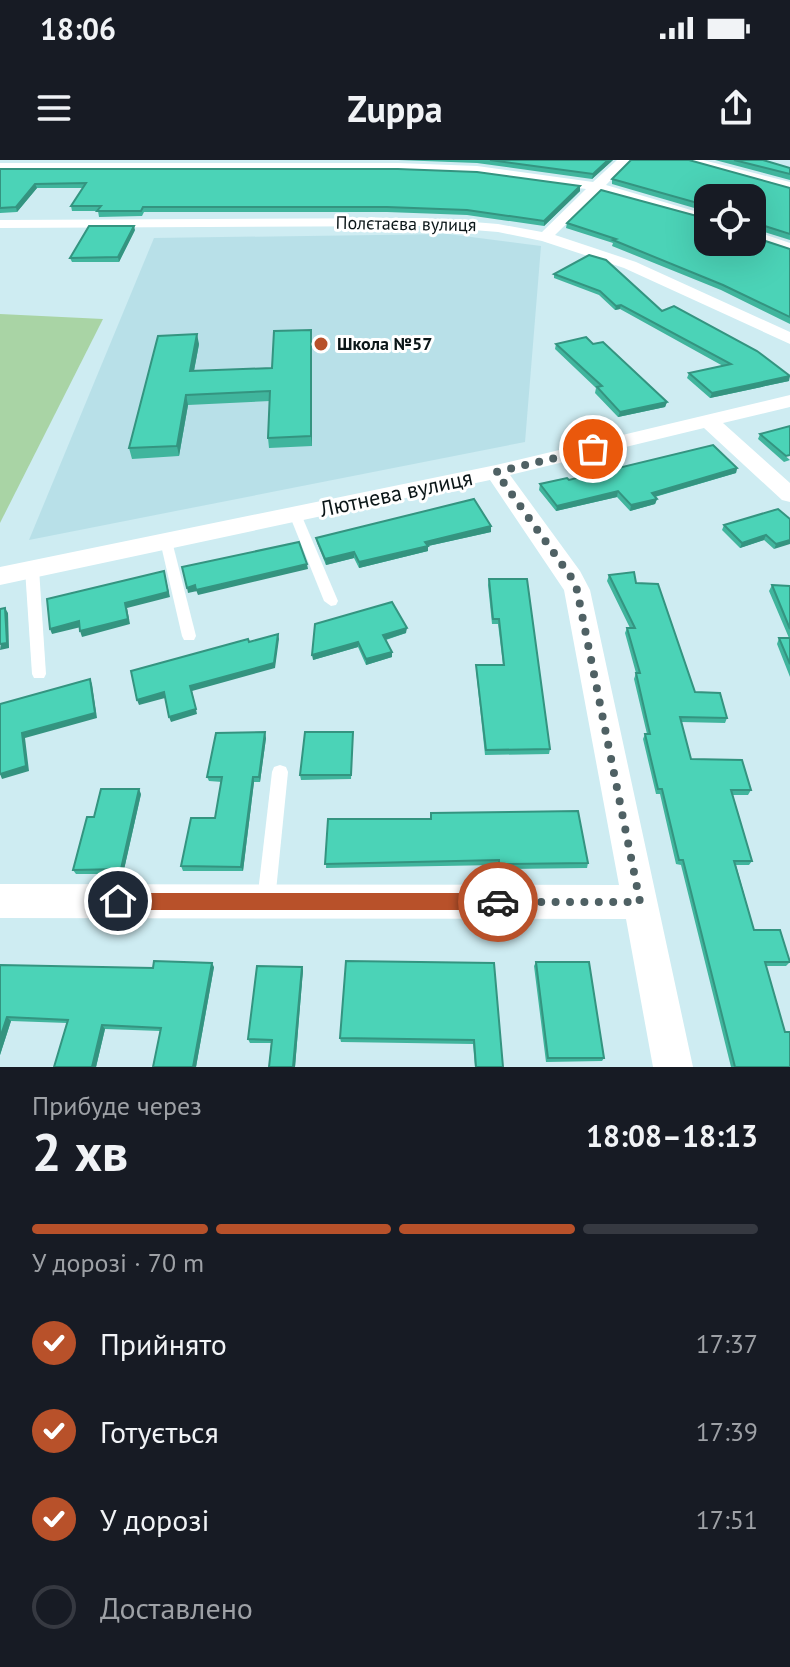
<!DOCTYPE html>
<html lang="uk">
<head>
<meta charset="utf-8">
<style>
  body { margin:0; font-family:"PT Sans",sans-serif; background:#20242c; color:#f1f3f6; height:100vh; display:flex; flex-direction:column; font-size:30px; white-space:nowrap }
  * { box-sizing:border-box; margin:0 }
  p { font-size:26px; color:#9ea1a6 }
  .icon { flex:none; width:44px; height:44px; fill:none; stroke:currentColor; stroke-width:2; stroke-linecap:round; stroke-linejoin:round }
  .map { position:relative; height:907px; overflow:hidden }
  .details { display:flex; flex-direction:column; background:#171b24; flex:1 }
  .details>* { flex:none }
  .tools { position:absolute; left:694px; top:24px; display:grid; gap:16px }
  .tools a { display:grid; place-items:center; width:72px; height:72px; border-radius:16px; background:#171b24; box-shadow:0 8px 32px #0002; font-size:40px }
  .pin { position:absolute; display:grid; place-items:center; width:68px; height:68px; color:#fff; margin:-34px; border:4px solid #fff; border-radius:50%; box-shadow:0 2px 8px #0007 }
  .courier { position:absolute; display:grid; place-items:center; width:80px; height:80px; margin:-40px; border:6px solid #b8512a; border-radius:50%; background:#fff; color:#222; box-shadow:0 2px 10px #0007 }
  .overview em { font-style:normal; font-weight:700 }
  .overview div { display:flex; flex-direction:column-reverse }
  .overview { display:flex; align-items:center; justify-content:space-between; height:136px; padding:0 32px }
  h1 { font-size:52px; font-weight:700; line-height:60px }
  .bar { display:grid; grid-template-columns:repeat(4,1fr); gap:12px 8px; align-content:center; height:96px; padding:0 32px }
  .bar i { height:10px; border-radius:6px; background:#363941 }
  .bar .selected { background:#b8512a }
  .bar p { grid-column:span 4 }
  ol { padding:0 32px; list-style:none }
  li { display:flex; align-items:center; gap:24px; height:88px }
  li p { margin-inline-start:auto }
  li .icon { padding:8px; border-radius:50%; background:#b8512a; color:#fff; stroke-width:4 }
  li:last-child { color:#9ea1a6 }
  li i { width:44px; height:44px; border:4px solid #363941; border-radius:50% }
  .status { display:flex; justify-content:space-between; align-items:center; height:56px; padding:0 40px; background:#171b24; direction:ltr }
  .status svg { height:22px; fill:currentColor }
  header { display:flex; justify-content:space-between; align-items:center; height:104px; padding:0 32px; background:#171b24; font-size:36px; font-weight:700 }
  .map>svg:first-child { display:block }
  .built { fill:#b8e0e8 }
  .green { fill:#a9d4a5 }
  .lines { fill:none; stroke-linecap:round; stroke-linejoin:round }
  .lane { fill:#fff; fill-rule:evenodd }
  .street { fill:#fff; fill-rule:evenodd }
  .wall { fill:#40b59d }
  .shaded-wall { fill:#349480 }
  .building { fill:#4bd3b7; stroke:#349480; stroke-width:2 }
  .route { fill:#b8512a }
  .done { stroke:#4f6164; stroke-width:8; stroke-dasharray:0 14.4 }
  .poi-dot { fill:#b8512a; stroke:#fff; stroke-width:3 }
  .labels { text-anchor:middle; stroke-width:6; stroke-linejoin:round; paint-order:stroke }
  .far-street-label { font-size:18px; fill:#0b1618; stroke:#fff }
  .far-poi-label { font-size:18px; font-weight:bold; fill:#0b1618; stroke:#fff; text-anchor:start }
  .street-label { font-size:22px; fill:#0b1618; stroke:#fff }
</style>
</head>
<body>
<div class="status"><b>18:06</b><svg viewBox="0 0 49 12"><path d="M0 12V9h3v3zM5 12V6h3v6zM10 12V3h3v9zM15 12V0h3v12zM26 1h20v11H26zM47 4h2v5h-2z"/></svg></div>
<header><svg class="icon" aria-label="menu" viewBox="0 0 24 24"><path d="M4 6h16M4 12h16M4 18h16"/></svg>Zuppa<svg class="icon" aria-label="share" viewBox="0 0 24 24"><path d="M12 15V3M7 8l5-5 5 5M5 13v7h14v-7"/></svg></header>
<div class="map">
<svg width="790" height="907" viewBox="0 0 790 907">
  <rect width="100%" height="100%" fill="#ceecf2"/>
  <polygon class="built" points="448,74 541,86 525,282 29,380 154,78"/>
  <polygon class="green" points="0,154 103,159 0,363"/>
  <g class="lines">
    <g class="lane">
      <polygon points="295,350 301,354 338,441 336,445 331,446 324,441 289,354"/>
      <polygon points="166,377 172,381 196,476 194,480 184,480 182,476 160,381"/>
      <polygon points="32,404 39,409 46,514 44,518 34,518 32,514 25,409"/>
      <polygon points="280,605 286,607 288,612 275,741 273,747 266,750 259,747 257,741 272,612 274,607"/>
    </g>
    <g class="street">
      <polygon points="617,0 630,0 606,25 708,55 708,63 599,32 555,75 636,102 790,172 790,184 624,108 542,81 498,72 424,66 0,68 0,60 424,58 498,64 542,72 586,29 477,14 398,11 0,11 0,3 398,3 477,6 593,22"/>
      <polygon points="682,0 703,0 790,22 790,30"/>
      <polygon points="752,70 790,83 790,93 752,79"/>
      <polygon points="790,235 790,247 723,263 790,323 790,342 782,340 704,268 510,315 580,411 590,430 693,907 653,907 626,759 0,758 0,724 619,725 564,430 490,320 0,425 0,407 496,305"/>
    </g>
  </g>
  <g class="wall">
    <polygon points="398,0 613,0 592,19 477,3"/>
    <polygon points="715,0 763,0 790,8 790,20"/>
    <polygon points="0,9 580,26 580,31 544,66 467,55 387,52 144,52 142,56 99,57 98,51 72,51 71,46 83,28 37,28 17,52 0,53"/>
    <polygon points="612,19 790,28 790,80 752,68 753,77 790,89 790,164 721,130 612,86 613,83 566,68 567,63 752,82 708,38 708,52 612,24"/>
    <polygon points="135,70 119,102 72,102 70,98"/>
    <polygon points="554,114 662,151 789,221 710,238 687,218 689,213 723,206 620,149 615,150 599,135 554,118"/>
    <polygon points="312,179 312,286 269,288 268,278 270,241 188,245 179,296 132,299 129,288 199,184 194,211 272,208"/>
    <polygon points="556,184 593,184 667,242 665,247 618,257 595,233 596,228 555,189"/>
    <polygon points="760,274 790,300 784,302 758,279"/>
    <polygon points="737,308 736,313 655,337 657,339 655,344 630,351 617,337 556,351 539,330 540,324 569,320"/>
    <polygon points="790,359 774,389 764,380 740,388 722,370 724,365"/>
    <polygon points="491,372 428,386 428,391 359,408 354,398 326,405 317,383 316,378"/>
    <polygon points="609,415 636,423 695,532 727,558 725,563 681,562 691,599 751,630 748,635 732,635 752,701 749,705 736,705 754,770 790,802 786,806 766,806 790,907 731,907 681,705 676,704 660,634 656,634 643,579 645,574 647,574 634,519 636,513 625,473 627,468 630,468 607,421"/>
    <polygon points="489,419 550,589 549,594 485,595 476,510 476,505 503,505 498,464 492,464 488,425"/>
    <polygon points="772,425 790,426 790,517 777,484 779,478 789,478 769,431"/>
    <polygon points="315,464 406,473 386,480 392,497 366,505 358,487 313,500"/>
    <polygon points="353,572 351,619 301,620 300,615"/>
    <polygon points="266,578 260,622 254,622 243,711 183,711 181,706 215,658 222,622 209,621 207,617"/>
    <polygon points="141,634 123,714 76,714 73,710 94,657"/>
    <polygon points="328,659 588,703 587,708 498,709 498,705 326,708"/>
    <polygon points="536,802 604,898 602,901 546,902 534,806"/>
    <polygon points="494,803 503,907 475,907 473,884 341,882 340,878"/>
    <polygon points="0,805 153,808 214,807 196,907 153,907 160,871 105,869 96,907 54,907 67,863 11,861 0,895"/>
    <polygon points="303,810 295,907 269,907 271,883 250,883 248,879"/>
  </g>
  <g class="shaded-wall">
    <polygon points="608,0 613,0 592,19 593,14"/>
    <polygon points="35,24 37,28 17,52 16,47"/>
    <polygon points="580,26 580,31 544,66 544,61"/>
    <polygon points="134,66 135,70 119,102 118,97"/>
    <polygon points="621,145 620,149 615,150 616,146"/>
    <polygon points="311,170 312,179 312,286 311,276"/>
    <polygon points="197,174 199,184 192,221 190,211"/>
    <polygon points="790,216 789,221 710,238 712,233"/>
    <polygon points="186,235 188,245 179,296 177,286"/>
    <polygon points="667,242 665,247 618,257 620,252"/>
    <polygon points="737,308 736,313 650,338 652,333"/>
    <polygon points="618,331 617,337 556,351 557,346"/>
    <polygon points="657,339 655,344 630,351 631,345"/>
    <polygon points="491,366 491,372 428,386 428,391 359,408 359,402 425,382"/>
    <polygon points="766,375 764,380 740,388 742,383"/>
    <polygon points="790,380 790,384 774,389 776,384"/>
    <polygon points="354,392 354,398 326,405 325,399"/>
    <polygon points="307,404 308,409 198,435 196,430"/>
    <polygon points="164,411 170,437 127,448 130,464 82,477 80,471 125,443"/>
    <polygon points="195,425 197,431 188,433 187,428"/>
    <polygon points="5,448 8,453 9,488 0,490"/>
    <polygon points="79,461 81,467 52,474 50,469"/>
    <polygon points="407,468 406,473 384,480 383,475"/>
    <polygon points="278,474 279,479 275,508 192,531 197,554 171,562 169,557 190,526"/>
    <polygon points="358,482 358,487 313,500 312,495"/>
    <polygon points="392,492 392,497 366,505 366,499"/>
    <polygon points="90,519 92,524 97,558 25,578 29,611 2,619 0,614 22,573"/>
    <polygon points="164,532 165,538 139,545 137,540"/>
    <polygon points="265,572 266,578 260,622 259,617"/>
    <polygon points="253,617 254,622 243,711 241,707"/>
    <polygon points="139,629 141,634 123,714 121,709"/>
    <polygon points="212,803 214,807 196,907 193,907"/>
    <polygon points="302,807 303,810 295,907 293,907"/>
    <polygon points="7,857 11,861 0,895 0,878"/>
    <polygon points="102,865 105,869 96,907 92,907"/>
  </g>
  <g class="building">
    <polygon points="490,0 608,0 593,14"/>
    <polygon points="631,0 689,0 790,28 790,74 752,62 752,38 708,38 708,46 612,19"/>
    <polygon points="734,0 763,0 790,8 790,14"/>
    <polygon points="0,9 398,9 477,12 580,26 544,61 467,50 387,47 143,47 141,51 97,51 101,46 71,46 86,23 35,24 16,47 0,48"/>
    <polygon points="601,30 708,59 708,82 752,82 752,65 753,77 790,89 790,157 723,125 613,80 616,79 567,63"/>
    <polygon points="89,66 134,66 118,97 70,98"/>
    <polygon points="589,95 606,100 662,151 674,146 757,191 790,216 712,233 689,213 731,204 621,145 616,146 600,131 554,114"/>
    <polygon points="311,170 311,276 268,278 270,231 186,235 177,286 129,288 158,176 197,174 190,211 272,208 274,171"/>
    <polygon points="586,177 593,184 603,182 667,242 620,252 597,227 602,226 556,184"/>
    <polygon points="790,266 790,295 786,296 760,274"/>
    <polygon points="713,285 737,308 652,333 657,339 631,345 618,331 557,346 540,324 567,318 569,320"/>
    <polygon points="474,339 491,366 425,382 428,386 359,402 354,392 325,399 316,378"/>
    <polygon points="778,349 790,359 790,380 776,384 766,375 742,383 724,365"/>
    <polygon points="299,382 307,404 196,430 195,425 187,428 182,407"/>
    <polygon points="164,411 168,432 125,443 128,459 80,471 79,461 50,469 47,439"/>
    <polygon points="634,412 636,423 658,424 695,532 720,533 727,558 680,557 691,599 742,600 751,630 731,630 752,701 734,701 754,770 780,770 790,802 765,802 785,872 790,872 790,907 735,907 683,700 679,700 662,629 658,629 645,574 650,574 636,513 640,513 627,468 635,468 609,415"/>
    <polygon points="489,419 527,419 550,589 486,590 476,505 504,505 499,459 493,459"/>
    <polygon points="772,425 790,426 790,469"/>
    <polygon points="392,442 407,468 383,475 392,492 366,499 358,482 312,495 315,464"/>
    <polygon points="5,448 7,483 0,484 0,449"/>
    <polygon points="278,474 274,503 190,526 196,549 169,557 164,532 137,540 131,511 248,479 249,482"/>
    <polygon points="779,478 790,478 790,504"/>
    <polygon points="90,519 95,553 22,573 26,606 0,614 0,544"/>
    <polygon points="265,572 259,617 253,617 241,707 181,706 191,658 215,658 222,617 207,617 216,573"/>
    <polygon points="305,572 353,572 351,615 300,615"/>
    <polygon points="101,629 139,629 121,709 73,710 87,657 94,657"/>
    <polygon points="578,651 588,703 499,704 499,700 325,704 328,659 431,659 431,653"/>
    <polygon points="154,801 212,803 193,907 153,907 161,868 102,865 92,907 54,907 68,860 7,857 0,878 0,805 153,808"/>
    <polygon points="346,801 494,803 503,907 476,907 474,880 340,878"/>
    <polygon points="536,802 589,802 604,898 548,898"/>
    <polygon points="257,806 302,807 293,907 269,907 272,880 248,879"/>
  </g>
  <polygon class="route" points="118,733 498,733 504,736 506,742 504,748 498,750 118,750 112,747 110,741 112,735"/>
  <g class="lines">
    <polyline class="done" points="498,742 640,742 577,430 571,417 496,312 593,289"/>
  </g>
  <circle class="poi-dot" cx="321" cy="184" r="8"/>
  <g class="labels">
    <g class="far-street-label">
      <text transform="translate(406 64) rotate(1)" y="6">Полєтаєва вулиця</text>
    </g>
    <g class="far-poi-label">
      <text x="337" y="190">Школа №57</text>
    </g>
    <g class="street-label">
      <text transform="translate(396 333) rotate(-12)" y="8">Лютнева вулиця</text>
    </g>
  </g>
</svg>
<div class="tools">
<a><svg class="icon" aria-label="locate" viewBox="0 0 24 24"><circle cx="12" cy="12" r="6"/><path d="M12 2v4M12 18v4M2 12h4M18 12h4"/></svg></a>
</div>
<div class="pin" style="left:593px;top:289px;background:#ea580c"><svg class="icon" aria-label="bag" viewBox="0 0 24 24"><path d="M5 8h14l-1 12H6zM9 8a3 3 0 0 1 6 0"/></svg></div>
<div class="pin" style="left:118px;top:741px;background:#1f2937"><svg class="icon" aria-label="home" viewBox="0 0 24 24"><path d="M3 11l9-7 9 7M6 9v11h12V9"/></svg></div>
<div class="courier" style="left:498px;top:742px"><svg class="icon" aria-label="car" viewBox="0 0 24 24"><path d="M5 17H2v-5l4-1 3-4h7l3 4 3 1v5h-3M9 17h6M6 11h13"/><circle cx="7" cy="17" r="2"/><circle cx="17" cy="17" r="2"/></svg></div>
</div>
<section class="details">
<div class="overview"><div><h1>2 хв</h1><p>Прибуде через</p></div><em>18:08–18:13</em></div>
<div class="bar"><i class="selected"></i><i class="selected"></i><i class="selected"></i><i></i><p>У дорозі · 70 m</p></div>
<ol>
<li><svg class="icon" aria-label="check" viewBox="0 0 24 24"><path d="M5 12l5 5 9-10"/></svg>Прийнято<p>17:37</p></li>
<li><svg class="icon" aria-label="check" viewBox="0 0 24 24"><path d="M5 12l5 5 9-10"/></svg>Готується<p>17:39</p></li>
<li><svg class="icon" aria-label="check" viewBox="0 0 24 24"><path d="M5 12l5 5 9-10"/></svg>У дорозі<p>17:51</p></li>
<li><i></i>Доставлено</li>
</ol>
</section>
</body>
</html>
